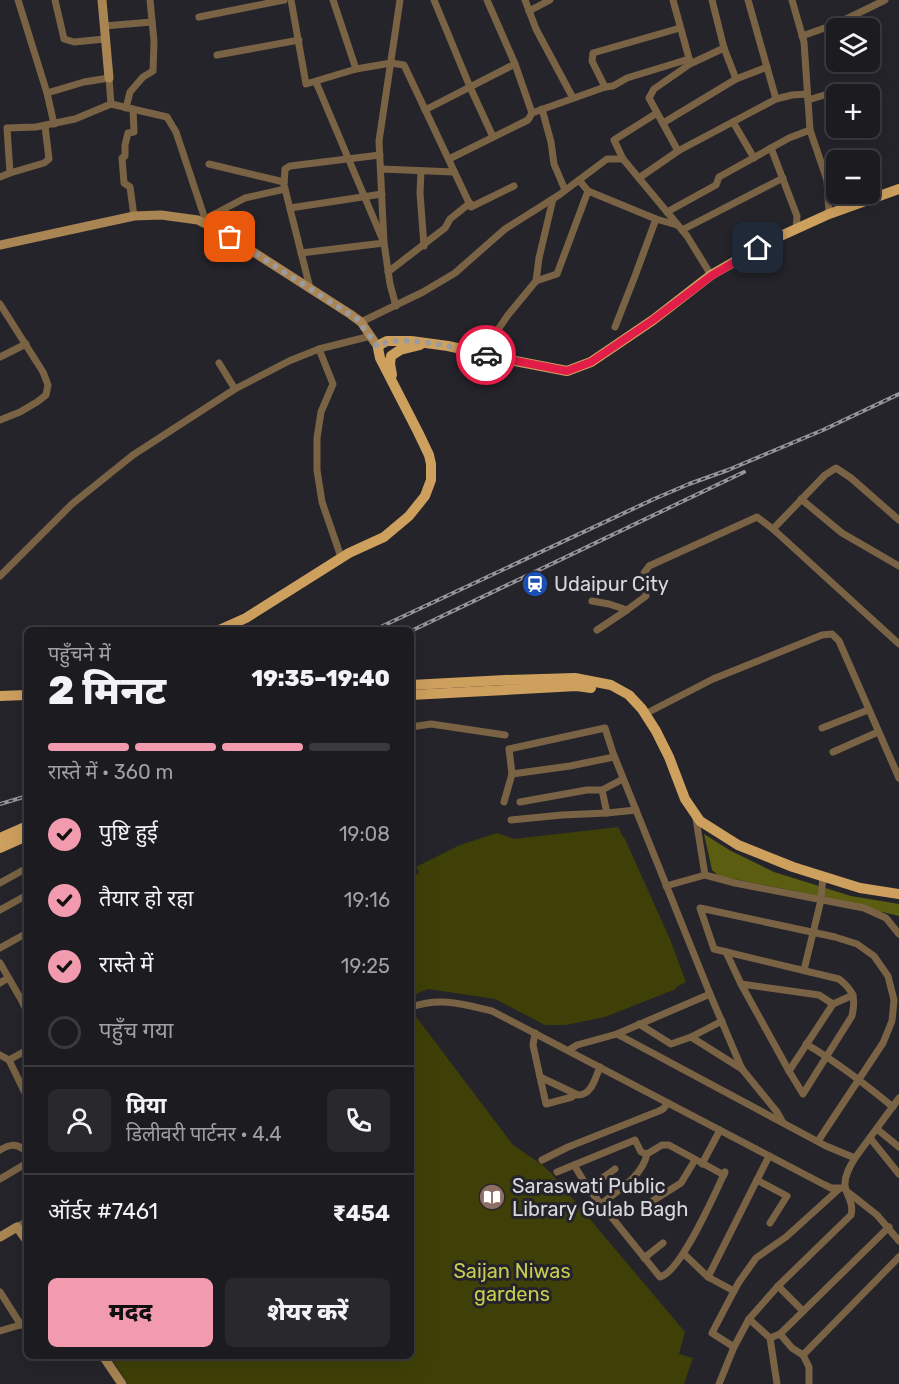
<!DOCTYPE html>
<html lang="hi">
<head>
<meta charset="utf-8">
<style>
  body { margin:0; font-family:Rubik,"Noto Sans Devanagari",sans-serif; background:#29282d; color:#f1f3f6; height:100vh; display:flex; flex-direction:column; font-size:22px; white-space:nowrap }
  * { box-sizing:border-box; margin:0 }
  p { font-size:20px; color:#a0a1a5 }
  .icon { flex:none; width:33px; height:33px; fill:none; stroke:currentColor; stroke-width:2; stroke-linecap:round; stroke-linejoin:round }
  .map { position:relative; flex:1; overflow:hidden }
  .sheet { position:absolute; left:24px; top:627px; width:390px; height:732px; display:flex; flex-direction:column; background:#1c1b20; border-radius:9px; box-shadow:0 6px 24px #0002,0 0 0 2px #3a393e }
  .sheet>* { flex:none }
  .controls { position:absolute; left:826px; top:18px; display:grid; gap:12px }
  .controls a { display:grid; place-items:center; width:54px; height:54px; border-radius:9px; background:#1c1b20; box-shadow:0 6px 24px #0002,0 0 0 2px #3a393e; font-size:30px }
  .pin { position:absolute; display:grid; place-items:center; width:51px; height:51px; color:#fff; margin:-26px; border-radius:12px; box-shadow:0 3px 9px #0006 }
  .courier { position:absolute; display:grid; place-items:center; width:60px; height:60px; margin:-30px; border:4px solid #e11d48; border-radius:50%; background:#fff; color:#222; box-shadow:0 2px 8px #0007 }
  .overview em { font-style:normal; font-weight:800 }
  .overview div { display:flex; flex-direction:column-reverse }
  .overview { display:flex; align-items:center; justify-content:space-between; height:102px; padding:0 24px }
  h1 { font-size:39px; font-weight:800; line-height:45px }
  .bar { display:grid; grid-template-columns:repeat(4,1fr); gap:9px 6px; align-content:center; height:72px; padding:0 24px }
  .bar i { height:8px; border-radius:4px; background:#3a393e }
  .bar .current { background:#f29aae }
  .bar p { grid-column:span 4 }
  .line { display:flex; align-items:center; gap:15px; padding:0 24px; border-top:2px solid #3a393e }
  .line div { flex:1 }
  .round { display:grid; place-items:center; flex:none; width:63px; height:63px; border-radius:9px; background:#29282d }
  ol { padding:0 24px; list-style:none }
  li { display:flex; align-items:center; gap:18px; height:66px }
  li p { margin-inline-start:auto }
  li .icon { padding:6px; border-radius:50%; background:#f29aae; color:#111; stroke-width:4 }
  li:last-child { color:#a0a1a5 }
  li i { width:33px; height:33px; border:3px solid #3a393e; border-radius:50% }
  .button { display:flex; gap:12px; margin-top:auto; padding:12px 24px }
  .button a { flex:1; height:69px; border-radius:9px; background:#f29aae; color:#111; font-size:24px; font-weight:800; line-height:69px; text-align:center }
  .button a+a { background:#29282d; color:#f1f3f6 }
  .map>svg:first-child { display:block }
  .green { fill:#3f4007 }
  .forest { fill:#5b5d11 }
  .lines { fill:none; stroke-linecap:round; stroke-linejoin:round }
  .street { stroke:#796344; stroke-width:7 }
  .secondary { stroke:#a98553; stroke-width:9 }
  .primary { stroke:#cea05e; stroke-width:10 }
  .rail-casing { stroke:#959499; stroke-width:4 }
  .rail { stroke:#25242b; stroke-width:1.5; stroke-dasharray:4.5; stroke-linecap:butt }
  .done { stroke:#9a9a9f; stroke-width:6; stroke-dasharray:0 10.8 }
  .route { stroke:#e11d48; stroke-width:8 }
  .labels { text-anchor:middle; stroke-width:6; stroke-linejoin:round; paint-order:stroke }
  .poi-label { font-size:20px; fill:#d9d9dd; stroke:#25242b; text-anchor:start }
  .park-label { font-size:20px; fill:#c9cd4f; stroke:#25242b }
</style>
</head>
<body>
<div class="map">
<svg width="899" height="1384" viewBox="0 0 899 1384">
  <rect width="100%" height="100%" fill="#25242b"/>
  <g class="green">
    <polygon points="618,827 623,837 624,837 670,939 686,982 676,987 676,989 605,1017 566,1025 545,1025 495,999 428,989 411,996 411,880 419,872 416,867 460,845 497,833 514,839"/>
    <polygon points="411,1010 513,1145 541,1164 551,1173 685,1332 679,1354 693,1358 684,1384 128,1384 110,1356 411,1356"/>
  </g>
  <polygon class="forest" points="704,834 731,851 774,872 851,896 899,904 899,916 799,892 719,876 712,870"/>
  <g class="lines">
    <g class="street">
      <polyline points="18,0 47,93 54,124"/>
      <polyline points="55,0 64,39 74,42 105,39"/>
      <polyline points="291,0 306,84 356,69 333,0"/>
      <polyline points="434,0 470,87 493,137"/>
      <polyline points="487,0 515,64 532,113"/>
      <polyline points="525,0 536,29 573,98"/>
      <polyline points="673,0 690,62"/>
      <polyline points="712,0 724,48 736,79"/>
      <polyline points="748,0 776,99"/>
      <polyline points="792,0 804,42 810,130 827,180 829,214"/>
      <polyline points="529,11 550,0"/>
      <polyline points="199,17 284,0"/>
      <polyline points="104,26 152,22"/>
      <polyline points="802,36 836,24 885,0"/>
      <polyline points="217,55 299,40"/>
      <polyline points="356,69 391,63 404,65 471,207 514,186"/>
      <polyline points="605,87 592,61 593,53 680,28"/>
      <polyline points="47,93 84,82 109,78 111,104 167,117 176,132 205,219 204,223"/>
      <polyline points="808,100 844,89"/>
      <polyline points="126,108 130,92 143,77 153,71 154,41 150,0"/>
      <polyline points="133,109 134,132 128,133 125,145 125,156 122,158 124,183 130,187 134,216"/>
      <polyline points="542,109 551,142 554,164 565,190"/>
      <polyline points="425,110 515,64"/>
      <polyline points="657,113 614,140 623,159 687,236 711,275"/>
      <polyline points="733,122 754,158"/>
      <polyline points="663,123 736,79 767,67"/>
      <polyline points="771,148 797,216 796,230"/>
      <polyline points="678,151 649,98 654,89 690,64 724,48"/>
      <polyline points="449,159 528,120 532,113 605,87 613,86 627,78 689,59"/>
      <polyline points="209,164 284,182"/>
      <polyline points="381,169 454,172"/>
      <polyline points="421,171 420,193 424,246"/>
      <polyline points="10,173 44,163 49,159 45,126"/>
      <polyline points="0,177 10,173 7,128 36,127 75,119 111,104"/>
      <polyline points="639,178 678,151 776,99 792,95 807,94"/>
      <polyline points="579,180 588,191 656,219 677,225"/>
      <polyline points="290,208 382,194"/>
      <polyline points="667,212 716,185 719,177 789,138 810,130"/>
      <polyline points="205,219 245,198 285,189"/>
      <polyline points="682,230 783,178"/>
      <polyline points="301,253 384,243 316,82"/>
      <polyline points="388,272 445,228 450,219 470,203"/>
      <polyline points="536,281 539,258 553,199"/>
      <polyline points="310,288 284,185 285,169 290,166 380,155"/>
      <polyline points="0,304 43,372 48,385 46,395 37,402 20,412 0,420"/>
      <polyline points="396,306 390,284 384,243 379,141 400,0"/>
      <polyline points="361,322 423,292 455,273 505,229 559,195 607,159 623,159"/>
      <polyline points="615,327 635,276 656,219"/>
      <polyline points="319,349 333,384 321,412 317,438 317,470 322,502 341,557"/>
      <polyline points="474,352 495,334 508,315 536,281 557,274 588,191"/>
      <polyline points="0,357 26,344"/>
      <polyline points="219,363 235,389"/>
      <polyline points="801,499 842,533 899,566"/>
      <polyline points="773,529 899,644"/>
      <polyline points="0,576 72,504 133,455 235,389 289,361 319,349 371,336"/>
      <polyline points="592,601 609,604 627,610 597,630"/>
      <polyline points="627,610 646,596 644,573 649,566 757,517 773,529 825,475 836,468 851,478 899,520"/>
      <polyline points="645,714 713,679 822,635 832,634 839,641 899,778"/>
      <polyline points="411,727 431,724 505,735"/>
      <polyline points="822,728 868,710"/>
      <polyline points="833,752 878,732"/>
      <polyline points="512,774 570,766 614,757"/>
      <polyline points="602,790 623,779"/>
      <polyline points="504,802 512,774 509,749 605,728 613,753 710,994 617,1034"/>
      <polyline points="520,802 587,790 602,790 607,813 636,810"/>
      <polyline points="696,819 705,875 735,883 864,908 886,918 899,934"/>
      <polyline points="511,820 562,815 607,813"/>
      <polyline points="0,883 27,868"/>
      <polyline points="666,886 705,875"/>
      <polyline points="0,910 27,895"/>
      <polyline points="0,948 27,933"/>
      <polyline points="726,952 741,984"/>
      <polyline points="0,963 22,1001 27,998"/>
      <polyline points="804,970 821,900 823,876"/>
      <polyline points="0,983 8,978"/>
      <polyline points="710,994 742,1069 777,1112 782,1121"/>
      <polyline points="22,1001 27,1012"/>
      <path d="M411 1007C441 997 462 1004 492 1011L821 1183 831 1188H845"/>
      <polyline points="639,1024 671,1044 691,1037 742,1069"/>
      <path d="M535 1033 533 1045 540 1077 578 1095C592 1095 595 1078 600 1067"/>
      <polyline points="691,1037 722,1021"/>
      <path d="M806 1044C837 1062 865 1084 893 1107"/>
      <polyline points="569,1050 577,1045 617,1034 826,1146 855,1158"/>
      <polyline points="0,1055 9,1060 27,1050"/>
      <polyline points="9,1060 27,1097"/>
      <polyline points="789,1071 833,1004 853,995"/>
      <polyline points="540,1077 546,1104 572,1097 575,1094"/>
      <polyline points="877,1129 899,1147"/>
      <polyline points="870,1138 899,1174"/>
      <path d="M818 1141 883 1043 892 1021 894 1000 888 976 874 956 857 944 835 937 700 908 714 949 839 979C854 991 856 998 852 1016L803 1094 789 1071 741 984 819 995 833 1004"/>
      <path d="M0 1150C8 1145 15 1143 23 1149"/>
      <path d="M647 1154 641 1152 635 1140 574 1165 588 1188 660 1277C681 1272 715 1193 725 1172"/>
      <polyline points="542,1160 568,1147 659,1111 663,1109 668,1103"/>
      <polyline points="702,1164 720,1130"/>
      <polyline points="557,1172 574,1165"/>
      <polyline points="0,1179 27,1163"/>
      <polyline points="757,1180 787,1196 770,1223"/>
      <polyline points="588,1188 615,1169"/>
      <polyline points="849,1193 877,1215 899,1241"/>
      <path d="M601 1204C618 1190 642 1177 647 1154L662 1145H669L724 1175"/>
      <polyline points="646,1205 681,1183 695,1160"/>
      <polyline points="17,1227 27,1221"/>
      <polyline points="684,1254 708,1277 734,1291 739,1282 756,1258 786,1237 839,1189"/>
      <polyline points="644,1258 663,1243"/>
      <polyline points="708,1277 769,1156"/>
      <polyline points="778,1286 803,1311"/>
      <polyline points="0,1292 21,1325"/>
      <polyline points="749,1319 770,1338 777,1384"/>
      <polyline points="0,1331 27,1323"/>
      <polyline points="780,1334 792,1348 803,1355 809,1367 809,1384"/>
      <polyline points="770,1338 780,1334 889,1227"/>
      <polyline points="734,1347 712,1333 734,1291"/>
      <polyline points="803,1355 899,1257"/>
      <path d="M719 1384 734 1347 749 1319 778 1286 851 1215C854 1203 847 1197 845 1186 844 1176 850 1166 855 1158L899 1098"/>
    </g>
    <g class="secondary">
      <polyline points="102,0 109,78"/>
      <polyline points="0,245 134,216 161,215 198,220 230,237 350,314 361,322 378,347"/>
      <polyline points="0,1237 17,1227 27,1241"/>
      <polyline points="103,1356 122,1384"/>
    </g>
    <g class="primary">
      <polyline points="392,375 390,364 391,356 400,350 420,345"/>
      <polyline points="219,630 246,618 349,553 384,537 409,516 425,496 431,480 431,464 429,455 418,432 380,358 378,348 381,344 387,341 411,341 448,346 515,361 567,371 591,362 653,320 711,275 774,239 829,214 899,189"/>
      <polyline points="411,685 505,680 575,678 611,685 629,695 642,709 656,731 669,757 685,799 700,821 738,845 793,867 860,888 899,894"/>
      <polyline points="411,695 577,686 591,688"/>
      <polyline points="0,696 27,695"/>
      <polyline points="0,838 27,826"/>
      <polyline points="0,848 27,836"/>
    </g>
    <g class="rail-casing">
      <g id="rail">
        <polyline points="374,630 654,499 689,484 728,470 823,430 899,394"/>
        <polyline points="411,631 744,472"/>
        <polyline points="0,804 27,796"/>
      </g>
    </g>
    <use href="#rail" class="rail"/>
  </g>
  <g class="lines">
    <path class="done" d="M230 237 357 319 378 347C395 331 464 350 486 355"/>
    <polyline class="route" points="486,355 567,371 591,362 653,320 711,276 758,248"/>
  </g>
  <defs>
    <g id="station-disc" transform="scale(1.35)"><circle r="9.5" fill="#1a4fb4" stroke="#25242b"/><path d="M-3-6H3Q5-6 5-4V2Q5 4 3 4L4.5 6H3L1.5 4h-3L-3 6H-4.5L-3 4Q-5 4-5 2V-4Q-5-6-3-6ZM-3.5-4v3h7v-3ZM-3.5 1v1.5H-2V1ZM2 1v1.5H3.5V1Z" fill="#fff"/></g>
    <g id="library-disc" transform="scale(1.35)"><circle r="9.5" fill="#8d6e63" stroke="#25242b"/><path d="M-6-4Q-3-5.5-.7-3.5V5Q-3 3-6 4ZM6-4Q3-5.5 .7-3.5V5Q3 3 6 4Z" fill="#fff"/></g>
  </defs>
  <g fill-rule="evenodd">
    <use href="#station-disc" x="535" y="584"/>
    <use href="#library-disc" x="492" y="1197"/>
  </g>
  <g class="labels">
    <g class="poi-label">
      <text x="554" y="591">Udaipur City</text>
      <text x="512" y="1193">Saraswati Public<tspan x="512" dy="23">Library Gulab Bagh</tspan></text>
    </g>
    <g class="park-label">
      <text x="512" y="1278">Saijan Niwas<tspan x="512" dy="23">gardens</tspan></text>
    </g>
  </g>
</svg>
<div class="controls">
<a><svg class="icon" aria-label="layers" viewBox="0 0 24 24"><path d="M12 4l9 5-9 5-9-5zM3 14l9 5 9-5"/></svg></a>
<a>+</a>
<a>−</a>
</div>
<div class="pin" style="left:230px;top:237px;background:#ea580c"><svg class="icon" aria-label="bag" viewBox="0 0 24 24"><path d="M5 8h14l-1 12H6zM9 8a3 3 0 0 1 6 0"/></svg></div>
<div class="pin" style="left:758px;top:248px;background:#1f2937"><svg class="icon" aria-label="home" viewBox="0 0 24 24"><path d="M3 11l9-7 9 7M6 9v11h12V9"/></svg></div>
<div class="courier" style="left:486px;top:355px"><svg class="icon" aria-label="car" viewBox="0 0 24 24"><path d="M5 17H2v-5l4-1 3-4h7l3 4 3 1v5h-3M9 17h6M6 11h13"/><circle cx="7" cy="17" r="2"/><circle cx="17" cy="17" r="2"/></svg></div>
<section class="sheet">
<div class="overview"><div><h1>2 मिनट</h1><p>पहुँचने में</p></div><em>19:35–19:40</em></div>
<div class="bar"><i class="current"></i><i class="current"></i><i class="current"></i><i></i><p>रास्ते में · 360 m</p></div>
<ol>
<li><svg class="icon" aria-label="check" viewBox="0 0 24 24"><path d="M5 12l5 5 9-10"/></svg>पुष्टि हुई<p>19:08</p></li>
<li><svg class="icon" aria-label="check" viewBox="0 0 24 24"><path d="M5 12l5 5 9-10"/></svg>तैयार हो रहा<p>19:16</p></li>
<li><svg class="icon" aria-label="check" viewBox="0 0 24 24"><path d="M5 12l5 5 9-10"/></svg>रास्ते में<p>19:25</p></li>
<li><i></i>पहुँच गया</li>
</ol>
<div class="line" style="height:108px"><a class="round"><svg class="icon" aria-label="person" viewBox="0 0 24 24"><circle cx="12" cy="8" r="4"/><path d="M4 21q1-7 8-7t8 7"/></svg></a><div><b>प्रिया</b><p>डिलीवरी पार्टनर · 4.4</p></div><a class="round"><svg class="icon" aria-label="phone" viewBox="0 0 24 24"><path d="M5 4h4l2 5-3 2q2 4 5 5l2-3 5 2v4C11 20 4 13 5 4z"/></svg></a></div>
<div class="line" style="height:78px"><div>ऑर्डर #7461</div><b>₹454</b></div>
<div class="button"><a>मदद</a><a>शेयर करें</a></div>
</section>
</div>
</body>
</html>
